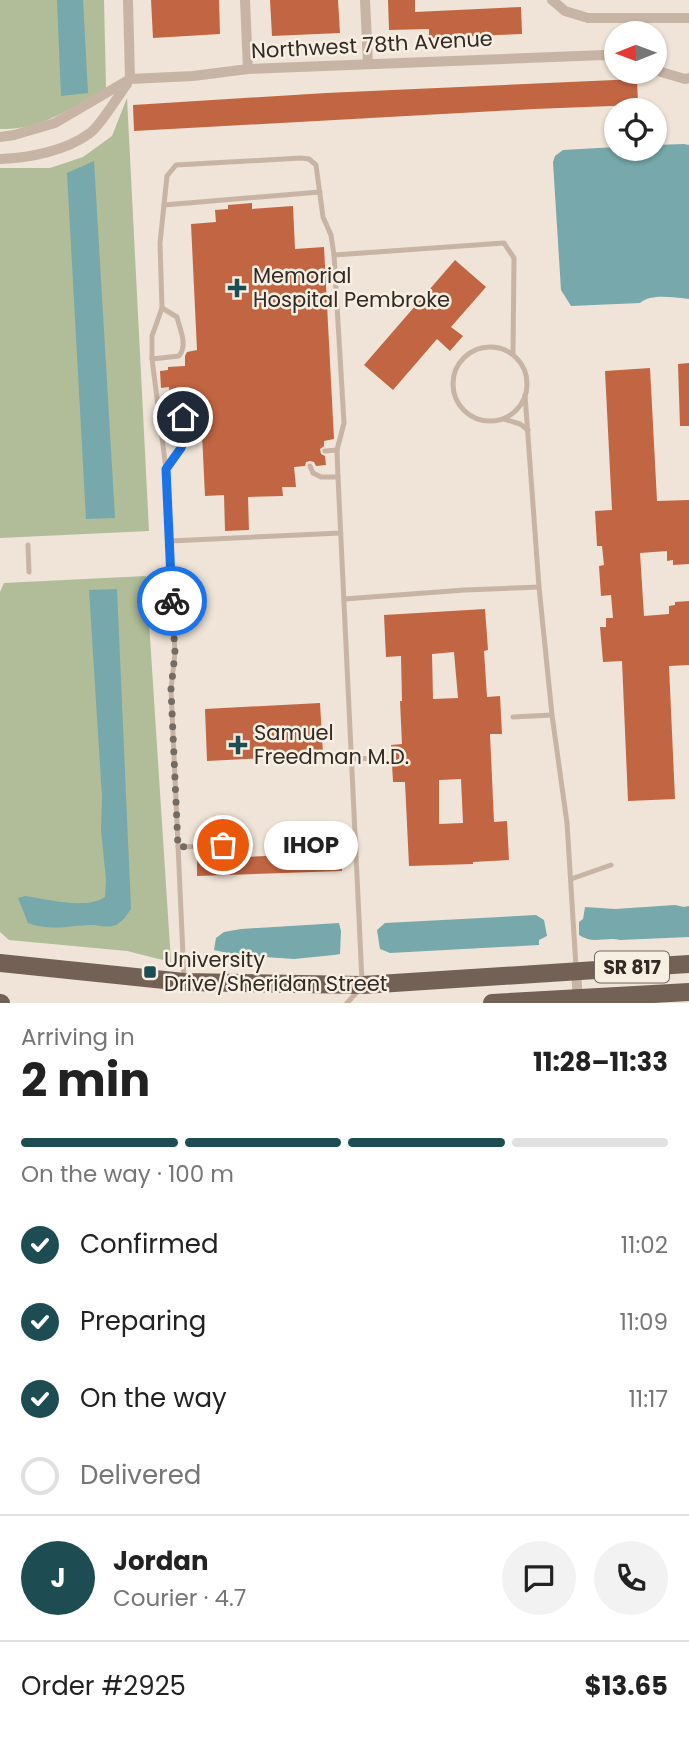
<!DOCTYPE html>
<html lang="en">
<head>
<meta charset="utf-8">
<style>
  body { margin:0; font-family:Poppins,sans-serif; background:#f2f2f2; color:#222; height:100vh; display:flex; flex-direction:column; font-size:26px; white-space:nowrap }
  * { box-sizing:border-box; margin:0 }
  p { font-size:23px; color:#767676 }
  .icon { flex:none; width:38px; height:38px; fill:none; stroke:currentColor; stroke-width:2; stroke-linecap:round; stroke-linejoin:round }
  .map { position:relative; height:1003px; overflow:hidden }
  .drawer { display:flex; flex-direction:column; background:#fff; flex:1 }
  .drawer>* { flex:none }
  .needle { width:46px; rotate:269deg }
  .tools { position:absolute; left:604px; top:21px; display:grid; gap:14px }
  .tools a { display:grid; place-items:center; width:63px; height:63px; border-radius:50%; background:#fff; box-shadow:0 2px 5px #0004; font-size:35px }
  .pin { position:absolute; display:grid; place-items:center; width:60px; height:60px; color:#fff; margin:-30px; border:4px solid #fff; border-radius:50%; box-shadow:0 2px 7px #0007 }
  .courier { position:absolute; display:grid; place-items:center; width:70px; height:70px; margin:-35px; border:5px solid #1a73e8; border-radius:50%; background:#fff; color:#222; box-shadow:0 2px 9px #0007 }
  .bubble { position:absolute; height:49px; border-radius:24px; background:#fff; box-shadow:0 2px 5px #0004; font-size:23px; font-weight:700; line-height:49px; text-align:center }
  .summary em { font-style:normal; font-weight:700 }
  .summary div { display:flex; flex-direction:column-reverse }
  .summary { display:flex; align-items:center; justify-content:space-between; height:119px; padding:0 21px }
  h1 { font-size:46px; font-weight:700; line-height:52px }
  .bar { display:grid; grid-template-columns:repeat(4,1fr); gap:10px 7px; align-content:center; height:84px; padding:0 21px }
  .bar i { height:9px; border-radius:5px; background:#e0e0e0 }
  .bar .on { background:#1d4d52 }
  .bar p { grid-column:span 4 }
  .line { display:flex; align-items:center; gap:18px; padding:0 21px; border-top:2px solid #e0e0e0 }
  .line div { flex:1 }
  .round { display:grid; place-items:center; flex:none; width:74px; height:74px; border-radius:37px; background:#f2f2f2 }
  ol { padding:0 21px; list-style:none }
  li { display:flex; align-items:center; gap:21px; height:77px }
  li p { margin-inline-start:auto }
  li .icon { padding:7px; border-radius:50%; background:#1d4d52; color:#fff; stroke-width:4 }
  li:last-child { color:#767676 }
  li i { width:38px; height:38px; border:4px solid #e0e0e0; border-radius:50% }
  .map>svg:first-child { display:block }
  .green { fill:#b0bd98 }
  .water { fill:#77a8ab }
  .building { fill:#c26543; fill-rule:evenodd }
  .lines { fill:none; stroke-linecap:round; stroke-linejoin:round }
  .lane { stroke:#c7b4a4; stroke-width:5 }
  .street { stroke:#c7b4a4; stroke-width:10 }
  .primary { stroke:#746156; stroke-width:18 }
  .done { stroke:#746b63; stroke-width:7; stroke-dasharray:0 12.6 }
  .route { stroke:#1a73e8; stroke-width:9 }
  .poi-dot { fill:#1d4d52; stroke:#f8efe3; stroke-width:2.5 }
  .labels { text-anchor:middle; stroke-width:5; stroke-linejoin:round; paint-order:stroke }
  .shield { fill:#f8efe3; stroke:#6d655e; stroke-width:2 }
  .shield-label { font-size:19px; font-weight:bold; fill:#322a25 }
  .street-label { font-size:21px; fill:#322a25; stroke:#f8efe3 }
  .poi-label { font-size:21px; fill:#322a25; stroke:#f8efe3; text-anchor:start }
</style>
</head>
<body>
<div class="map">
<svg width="689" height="1003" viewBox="0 0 689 1003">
  <rect width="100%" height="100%" fill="#efe4d7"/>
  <g class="green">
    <path d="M0 0H104L106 88C73 107 40 131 0 129Z"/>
    <polygon points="127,98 149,531 0,538 0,168 50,168 83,157 112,136"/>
    <polygon points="146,576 171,962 127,951 9,940 0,932 0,592 4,583"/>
  </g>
  <g class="water">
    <polygon points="57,0 83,0 88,93 61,96"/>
    <path d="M684 144 689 145V299C674 298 652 293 640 303L571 306 561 290 553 162 555 156 563 150 616 147V149H654L655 145Z"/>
    <polygon points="94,161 115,518 86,519 67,173"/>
    <path d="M117 589 131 909C126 916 123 921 116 925 108 928 102 926 94 925 70 925 52 932 28 923L18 898 25 896C47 899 86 910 105 897L106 880 101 830 102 797 89 590Z"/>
    <path d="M675 905 684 907 689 906V937L620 940C605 936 595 945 579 935V922L583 919 585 907 615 909Z"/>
    <polygon points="536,915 544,920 547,936 539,940 539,945 390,953 380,949 377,930 385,923"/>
    <polygon points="339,923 341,931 340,954 334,955 294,959 236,955 214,950 216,938 224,932 241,929"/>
  </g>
  <g class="building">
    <polygon points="151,0 219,0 220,34 153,38"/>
    <polygon points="270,0 338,0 340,33 272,36"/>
    <polygon points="388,0 415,0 415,12 521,7 522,34 429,38 429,29 389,30"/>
    <polygon points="637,79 638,105 534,109 134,131 133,105 326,93"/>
    <polygon points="252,203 252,209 293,206 295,249 324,247 334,439 324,441 324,446 320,449 321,454 325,456 326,465 316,466 314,462 310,461 306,462 305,466 294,467 296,487 282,487 283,496 248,497 249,530 225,531 224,495 205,496 201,413 193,408 188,413 188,410 192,405 189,400 170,400 169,387 161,388 160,371 168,370 168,367 185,366 185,356 187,352 197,350 191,224 216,222 215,210 228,209 228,205"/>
    <polygon points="455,260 486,287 451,327 463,336 450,351 437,339 393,390 364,365"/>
    <polygon points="689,363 689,426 680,426 678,364"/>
    <polygon points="650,368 657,501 689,500 689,564 673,565 673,560 667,561 667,551 640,553 644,616 669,614 669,606 675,605 675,602 689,601 689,665 669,666 675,799 628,801 622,661 603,662 600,627 606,627 606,618 613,618 611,595 601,596 599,566 604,565 602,546 597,546 595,511 612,510 605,371"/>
    <path d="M485 609 488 650 484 651 487 697 500 696 502 734H490L494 822 507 821 509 860 473 862V864L409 866 405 782H393L391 745 402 744 400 701H402L401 656 386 657 384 615ZM454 652 458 698 433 699 432 654ZM461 779 463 823 439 824V780Z"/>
    <polygon points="320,703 323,755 207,761 205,709"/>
    <polygon points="341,842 342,871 197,876 197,859 266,856 265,845"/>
  </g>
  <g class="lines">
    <g class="lane">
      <polyline points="164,205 320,192"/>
      <polyline points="334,255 504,243 514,258 513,354"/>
      <circle cx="490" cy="384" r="37"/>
      <path d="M152 359 179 356C188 345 180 330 177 317L162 308"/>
      <polyline points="525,395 539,587 552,715 567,823 576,967"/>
      <path d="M159 407 174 410 183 417C188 443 181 448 166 469"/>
      <polyline points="166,407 187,405"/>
      <polyline points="504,419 520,424 528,430"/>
      <polyline points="187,434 194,419 194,413"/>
      <polyline points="325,451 337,450"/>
      <polyline points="310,466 313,473 321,477 338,477"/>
      <polyline points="170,541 341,533"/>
      <polyline points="28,545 29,572"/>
      <polyline points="344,599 465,590 539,587"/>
      <polyline points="513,717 552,715"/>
      <polyline points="352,759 381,758"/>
      <polyline points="178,847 250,845"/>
      <polyline points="571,879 611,865"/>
      <polyline points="184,978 171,689 175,653 166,469 152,359 152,336 162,308 160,243 167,176 176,165 301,158 309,159 316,165 323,217 331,235 334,255 344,423 337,450 338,477 362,981"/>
      <polyline points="347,1003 359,990"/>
    </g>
    <g class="street">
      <polyline points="128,0 130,79"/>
      <polyline points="245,0 248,69"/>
      <polyline points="365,0 368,64"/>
      <polyline points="552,0 565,11 588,18 689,18"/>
      <polyline points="654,68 661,72 685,79 689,78"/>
      <polyline points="0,137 14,135 55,123 130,79 193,76 248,69 605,55 616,56"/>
      <path d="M0 159C29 158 66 151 90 133 100 126 118 96 127 84"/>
      <polyline points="576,970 578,1002"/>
    </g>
    <g class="primary">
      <polyline points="0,963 184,982 363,985 689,964"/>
      <polyline points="0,1003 1,1003"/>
      <polyline points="492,1003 689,992"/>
    </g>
  </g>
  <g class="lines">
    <polyline class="done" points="172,601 175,653 171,689 178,847 223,845"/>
    <polyline class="route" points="172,601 166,469 181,448 184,440 186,430 183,417"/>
  </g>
  <g class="poi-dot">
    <path d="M233.5 277.5h7v7h7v7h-7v7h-7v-7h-7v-7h7z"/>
    <path d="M234.5 734.5h7v7h7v7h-7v7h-7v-7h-7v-7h7z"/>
    <rect x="143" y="965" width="14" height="14" rx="3.5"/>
  </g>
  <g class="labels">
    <rect class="shield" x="595" y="951.5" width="74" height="31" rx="5"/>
    <g class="shield-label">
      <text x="632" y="974">SR 817</text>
    </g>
    <g class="street-label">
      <text transform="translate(372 45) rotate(-3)" y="7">Northwest 78th Avenue</text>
    </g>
    <g class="poi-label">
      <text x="253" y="283">Memorial<tspan x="253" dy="24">Hospital Pembroke</tspan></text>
      <text x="254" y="740">Samuel<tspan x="254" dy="24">Freedman M.D.</tspan></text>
      <text x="164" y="967">University<tspan x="164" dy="24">Drive/Sheridan Street</tspan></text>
    </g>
  </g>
</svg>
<div class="tools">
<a><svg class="needle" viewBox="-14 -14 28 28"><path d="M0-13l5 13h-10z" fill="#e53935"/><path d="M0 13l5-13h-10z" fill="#767676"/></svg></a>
<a><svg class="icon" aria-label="locate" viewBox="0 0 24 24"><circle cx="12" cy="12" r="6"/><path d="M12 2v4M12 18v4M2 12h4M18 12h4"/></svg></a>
</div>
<div class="pin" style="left:223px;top:845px;background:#ea580c"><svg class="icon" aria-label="bag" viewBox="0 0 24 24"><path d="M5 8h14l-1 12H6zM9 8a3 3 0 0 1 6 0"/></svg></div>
<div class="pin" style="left:183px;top:417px;background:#1f2937"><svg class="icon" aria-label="home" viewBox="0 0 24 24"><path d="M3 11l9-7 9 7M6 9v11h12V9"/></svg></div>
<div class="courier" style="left:172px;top:601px"><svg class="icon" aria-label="bike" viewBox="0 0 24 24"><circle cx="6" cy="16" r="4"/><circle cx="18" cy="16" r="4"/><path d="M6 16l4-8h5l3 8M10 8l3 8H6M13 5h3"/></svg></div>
<div class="bubble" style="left:264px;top:821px;width:94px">IHOP</div>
</div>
<section class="drawer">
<div class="summary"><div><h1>2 min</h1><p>Arriving in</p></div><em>11:28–11:33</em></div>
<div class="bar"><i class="on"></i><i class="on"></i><i class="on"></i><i></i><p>On the way · 100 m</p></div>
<ol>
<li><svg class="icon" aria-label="check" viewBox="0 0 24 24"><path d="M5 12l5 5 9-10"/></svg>Confirmed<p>11:02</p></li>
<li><svg class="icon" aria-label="check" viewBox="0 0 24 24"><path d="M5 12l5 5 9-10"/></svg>Preparing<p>11:09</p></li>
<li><svg class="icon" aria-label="check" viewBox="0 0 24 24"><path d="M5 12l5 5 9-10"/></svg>On the way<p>11:17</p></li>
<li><i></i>Delivered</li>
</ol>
<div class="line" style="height:126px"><b class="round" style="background:#1d4d52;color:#fff">J</b><div><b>Jordan</b><p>Courier · 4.7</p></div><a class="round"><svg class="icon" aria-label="chat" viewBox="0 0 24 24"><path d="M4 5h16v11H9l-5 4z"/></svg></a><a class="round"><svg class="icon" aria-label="phone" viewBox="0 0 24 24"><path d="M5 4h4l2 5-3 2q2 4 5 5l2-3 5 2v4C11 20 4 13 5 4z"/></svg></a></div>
<div class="line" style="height:91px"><div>Order #2925</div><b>$13.65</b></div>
</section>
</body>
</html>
